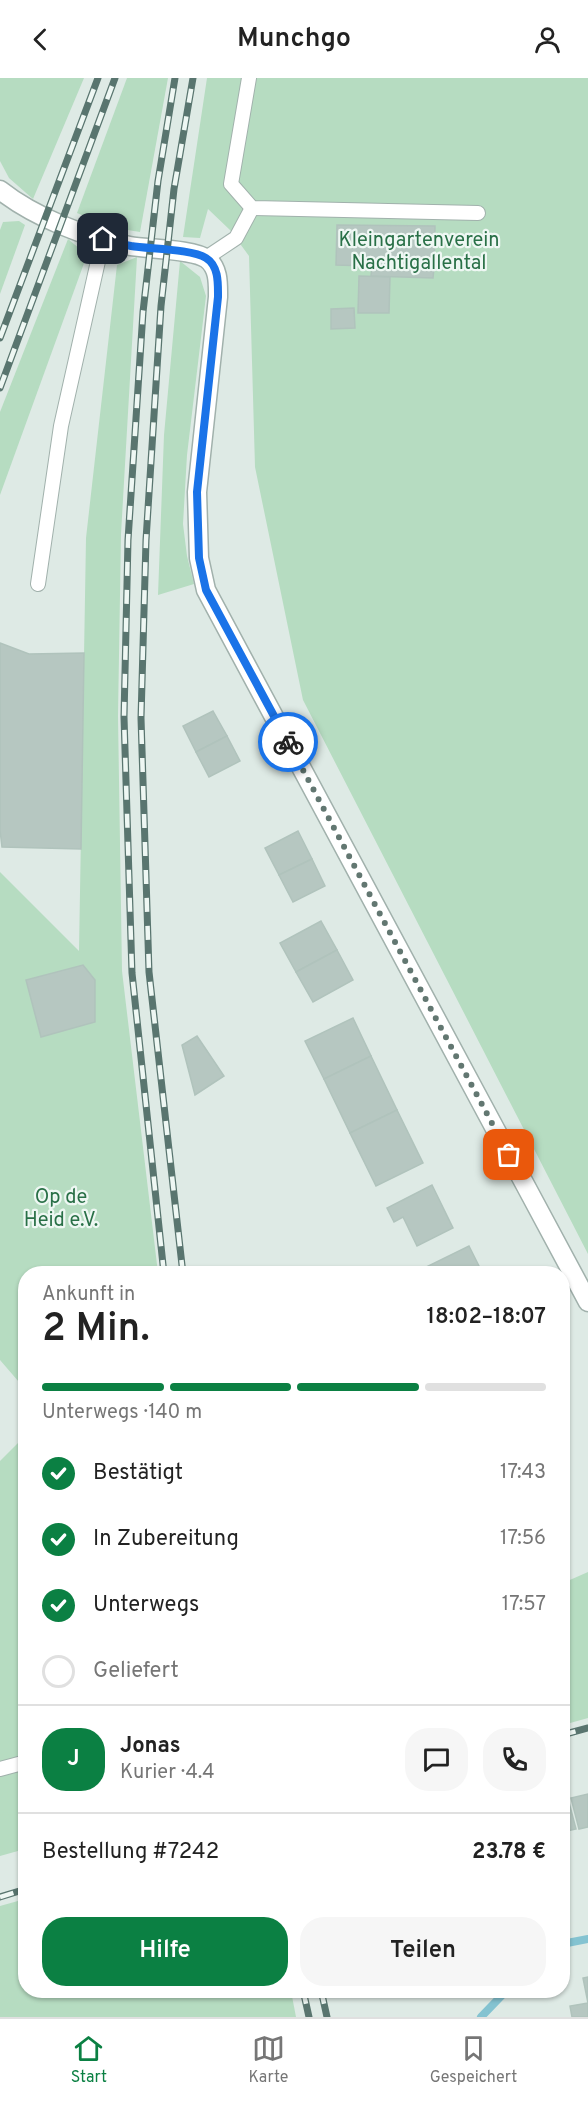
<!DOCTYPE html>
<html lang="de">
<head>
<meta charset="utf-8">
<style>
  body { margin:0; font-family:Overpass,sans-serif; background:#f6f6f6; color:#222; height:100vh; display:flex; flex-direction:column; font-size:22px; white-space:nowrap }
  * { box-sizing:border-box; margin:0 }
  p { font-size:20px; color:#767676 }
  .icon { flex:none; width:33px; height:33px; fill:none; stroke:currentColor; stroke-width:2; stroke-linecap:round; stroke-linejoin:round }
  .map { position:relative; flex:1; overflow:hidden }
  .sheet { position:absolute; left:18px; top:1188px; width:552px; height:732px; display:flex; flex-direction:column; background:#fff; border-radius:24px; box-shadow:0 2px 4px #0004 }
  .sheet>* { flex:none }
  .pin { position:absolute; display:grid; place-items:center; width:51px; height:51px; color:#fff; margin:-26px; border-radius:12px; box-shadow:0 3px 9px #0006 }
  .courier { position:absolute; display:grid; place-items:center; width:60px; height:60px; margin:-30px; border:4px solid #1a73e8; border-radius:50%; background:#fff; color:#222; box-shadow:0 2px 8px #0007 }
  .head em { font-style:normal; font-weight:600 }
  .head div { display:flex; flex-direction:column-reverse }
  .head { display:flex; align-items:center; justify-content:space-between; height:102px; padding:0 24px }
  h1 { font-size:39px; font-weight:600; line-height:45px }
  .bar { display:grid; grid-template-columns:repeat(4,1fr); gap:9px 6px; align-content:center; height:72px; padding:0 24px }
  .bar i { height:8px; border-radius:4px; background:#e0e0e0 }
  .bar .active { background:#0b8043 }
  .bar p { grid-column:span 4 }
  .line { display:flex; align-items:center; gap:15px; padding:0 24px; border-top:2px solid #e0e0e0 }
  .line div { flex:1 }
  .round { display:grid; place-items:center; flex:none; width:63px; height:63px; border-radius:24px; background:#f6f6f6 }
  ol { padding:0 24px; list-style:none }
  li { display:flex; align-items:center; gap:18px; height:66px }
  li p { margin-inline-start:auto }
  li .icon { padding:6px; border-radius:50%; background:#0b8043; color:#fff; stroke-width:4 }
  li:last-child { color:#767676 }
  li i { width:33px; height:33px; border:3px solid #e0e0e0; border-radius:50% }
  .button { display:flex; gap:12px; margin-top:auto; padding:12px 24px }
  .button a { flex:1; height:69px; border-radius:24px; background:#0b8043; color:#fff; font-size:24px; font-weight:600; line-height:69px; text-align:center }
  .button a+a { background:#f6f6f6; color:#222 }
  header { display:flex; justify-content:space-between; align-items:center; height:78px; padding:0 24px; background:#fff; font-size:27px; font-weight:600 }
  .menu { display:flex; justify-content:space-around; align-items:center; height:84px; border-top:2px solid #e0e0e0; background:#fff; font-size:16px; color:#767676 }
  .menu a { display:grid; justify-items:center; gap:3px }
  .menu .active { color:#0b8043 }
  .map>svg:first-child { display:block }
  .green { fill:#b6dcc1 }
  .lines { fill:none; stroke-linecap:round; stroke-linejoin:round }
  .stream { stroke:#84c3d1; stroke-width:8 }
  .building { fill:#b6c7c1; stroke:#b0c3bc; stroke-width:1.5 }
  .service-casing { stroke:#a1b1ac; stroke-width:16 }
  .minor-casing { stroke:#a1b1ac; stroke-width:21 }
  .service { stroke:#fff; stroke-width:14 }
  .minor { stroke:#fff; stroke-width:18 }
  .rail-casing { stroke:#59756f; stroke-width:7 }
  .rail { stroke:#eef7f3; stroke-width:4.5; stroke-dasharray:14; stroke-linecap:butt }
  .done { stroke:#627771; stroke-width:6; stroke-dasharray:0 10.8 }
  .route { stroke:#1a73e8; stroke-width:8 }
  .labels { text-anchor:middle; stroke-width:4.5; stroke-linejoin:round; paint-order:stroke }
  .park-label { font-size:20px; fill:#297047; stroke:#eef7f3 }
</style>
</head>
<body>
<header><svg class="icon" aria-label="back" viewBox="0 0 24 24"><path d="M15 5l-7 7 7 7"/></svg>Munchgo<svg class="icon" aria-label="person" viewBox="0 0 24 24"><circle cx="12" cy="8" r="4"/><path d="M4 21q1-7 8-7t8 7"/></svg></header>
<div class="map">
<svg width="588" height="1939" viewBox="0 0 588 1939">
  <rect width="100%" height="100%" fill="#deeae5"/>
  <g class="green">
    <polygon points="0,0 84,0 33,121 9,100 0,83"/>
    <polygon points="127,0 168,0 140,154 109,149 77,135"/>
    <polygon points="207,0 588,0 588,1176 303,622 255,389 249,178 230,152 208,131 200,160 183,159"/>
    <polygon points="19,143 25,147 0,216 0,152 3,144"/>
    <polygon points="68,161 87,177 0,417 0,334"/>
    <polygon points="137,179 121,456 118,638 122,893 158,1195 26,1196 25,1311 0,1282 0,794 79,873 86,460 117,187"/>
    <polygon points="180,183 200,199 206,218 187,377 183,446 187,478 194,506 158,517 164,357"/>
    <polygon points="25,1358 25,1771 0,1778 0,1383"/>
    <polygon points="588,1494 588,1640 563,1647 563,1505"/>
    <polygon points="25,1821 26,1912 291,1913 296,1939 0,1939 0,1828"/>
  </g>
  <g class="lines">
    <g class="stream">
      <polyline points="562,1866 588,1861"/>
      <polyline points="481,1939 507,1912"/>
    </g>
  </g>
  <g class="building">
    <polygon points="337,147 435,148 434,190 336,187"/>
    <polygon points="372,188 434,190 433,200 371,198"/>
    <polygon points="359,198 390,199 389,235 358,235"/>
    <polygon points="354,230 355,250 331,251 331,231"/>
    <polygon points="0,565 29,576 84,575 81,771 2,769 0,752"/>
    <polygon points="213,633 227,658 196,674 183,648"/>
    <polygon points="227,658 240,683 209,699 196,674"/>
    <polygon points="298,753 312,781 279,797 265,770"/>
    <polygon points="312,781 325,808 293,824 279,797"/>
    <polygon points="321,843 337,872 296,894 280,865"/>
    <polygon points="337,872 353,902 313,924 296,894"/>
    <polygon points="83,887 95,902 95,944 41,959 26,902"/>
    <polygon points="353,940 371,978 324,1001 305,963"/>
    <polygon points="197,958 224,998 195,1017 182,967"/>
    <polygon points="371,978 397,1032 350,1055 324,1001"/>
    <polygon points="397,1032 423,1085 376,1108 350,1055"/>
    <polygon points="432,1107 453,1150 417,1168 403,1139 394,1144 387,1130"/>
    <polygon points="469,1168 483,1196 424,1196 422,1191"/>
    <polygon points="588,1716 588,1749 579,1751 571,1720"/>
    <polygon points="567,1717 576,1751 562,1754 562,1719"/>
    <polygon points="588,1899 588,1939 572,1939 570,1928 588,1925 583,1900"/>
  </g>
  <g class="lines">
    <g class="service-casing">
      <g id="service">
        <polyline points="249,0 231,106 252,130 478,135"/>
        <polyline points="206,180 236,160 252,130"/>
        <polyline points="38,506 61,348 103,161"/>
        <polyline points="0,1691 26,1684"/>
      </g>
    </g>
    <g class="minor-casing">
      <path id="minor" d="M0 112C34 139 87 160 130 168 148 171 194 171 207 181 219 190 218 206 218 219L197 414 199 480 206 512 588 1224"/>
    </g>
    <use href="#service" class="service"/>
    <use href="#minor" class="minor"/>
    <g class="rail-casing">
      <g id="rail">
        <polyline points="0,260 98,0"/>
        <polyline points="0,310 115,0"/>
        <polyline points="164,1196 132,895 124,639 128,462 143,234 158,103 175,0"/>
        <polyline points="183,1196 149,894 141,640 146,462 161,228 174,111 193,0"/>
        <polyline points="562,1657 588,1650"/>
        <polyline points="0,1819 26,1811"/>
        <polyline points="303,1912 309,1939"/>
        <polyline points="321,1912 327,1939"/>
      </g>
    </g>
    <use href="#rail" class="rail"/>
  </g>
  <g class="lines">
    <polyline class="done" points="288,664 509,1077"/>
    <path class="route" d="M103 161C112 164 122 166 131 168 149 171 192 171 206 180 219 188 218 206 218 219L197 414 199 480 206 512 288 664"/>
  </g>
  <g class="labels">
    <g class="park-label">
      <text x="419" y="168">Kleingartenverein<tspan x="419" dy="23">Nachtigallental</tspan></text>
      <text x="61" y="1125">Op de<tspan x="61" dy="23">Heid e.V.</tspan></text>
    </g>
  </g>
</svg>
<div class="pin" style="left:509px;top:1077px;background:#ea580c"><svg class="icon" aria-label="bag" viewBox="0 0 24 24"><path d="M5 8h14l-1 12H6zM9 8a3 3 0 0 1 6 0"/></svg></div>
<div class="pin" style="left:103px;top:161px;background:#1f2937"><svg class="icon" aria-label="home" viewBox="0 0 24 24"><path d="M3 11l9-7 9 7M6 9v11h12V9"/></svg></div>
<div class="courier" style="left:288px;top:664px"><svg class="icon" aria-label="bike" viewBox="0 0 24 24"><circle cx="6" cy="16" r="4"/><circle cx="18" cy="16" r="4"/><path d="M6 16l4-8h5l3 8M10 8l3 8H6M13 5h3"/></svg></div>
<section class="sheet">
<div class="head"><div><h1>2 Min.</h1><p>Ankunft in</p></div><em>18:02–18:07</em></div>
<div class="bar"><i class="active"></i><i class="active"></i><i class="active"></i><i></i><p>Unterwegs · 140 m</p></div>
<ol>
<li><svg class="icon" aria-label="check" viewBox="0 0 24 24"><path d="M5 12l5 5 9-10"/></svg>Bestätigt<p>17:43</p></li>
<li><svg class="icon" aria-label="check" viewBox="0 0 24 24"><path d="M5 12l5 5 9-10"/></svg>In Zubereitung<p>17:56</p></li>
<li><svg class="icon" aria-label="check" viewBox="0 0 24 24"><path d="M5 12l5 5 9-10"/></svg>Unterwegs<p>17:57</p></li>
<li><i></i>Geliefert</li>
</ol>
<div class="line" style="height:108px"><b class="round" style="background:#0b8043;color:#fff">J</b><div><b>Jonas</b><p>Kurier · 4.4</p></div><a class="round"><svg class="icon" aria-label="chat" viewBox="0 0 24 24"><path d="M4 5h16v11H9l-5 4z"/></svg></a><a class="round"><svg class="icon" aria-label="phone" viewBox="0 0 24 24"><path d="M5 4h4l2 5-3 2q2 4 5 5l2-3 5 2v4C11 20 4 13 5 4z"/></svg></a></div>
<div class="line" style="height:78px"><div>Bestellung #7242</div><b>23.78 €</b></div>
<div class="button"><a>Hilfe</a><a>Teilen</a></div>
</section>
</div>
<nav class="menu">
<a class="active"><svg class="icon" aria-label="home" viewBox="0 0 24 24"><path d="M3 11l9-7 9 7M6 9v11h12V9"/></svg>Start</a>
<a><svg class="icon" aria-label="map" viewBox="0 0 24 24"><path d="M3 6l6-2 6 2 6-2v14l-6 2-6-2-6 2zM9 4v14M15 6v14"/></svg>Karte</a>
<a><svg class="icon" aria-label="saved" viewBox="0 0 24 24"><path d="M7 4h10v16l-5-4-5 4z"/></svg>Gespeichert</a>
</nav>
</body>
</html>
